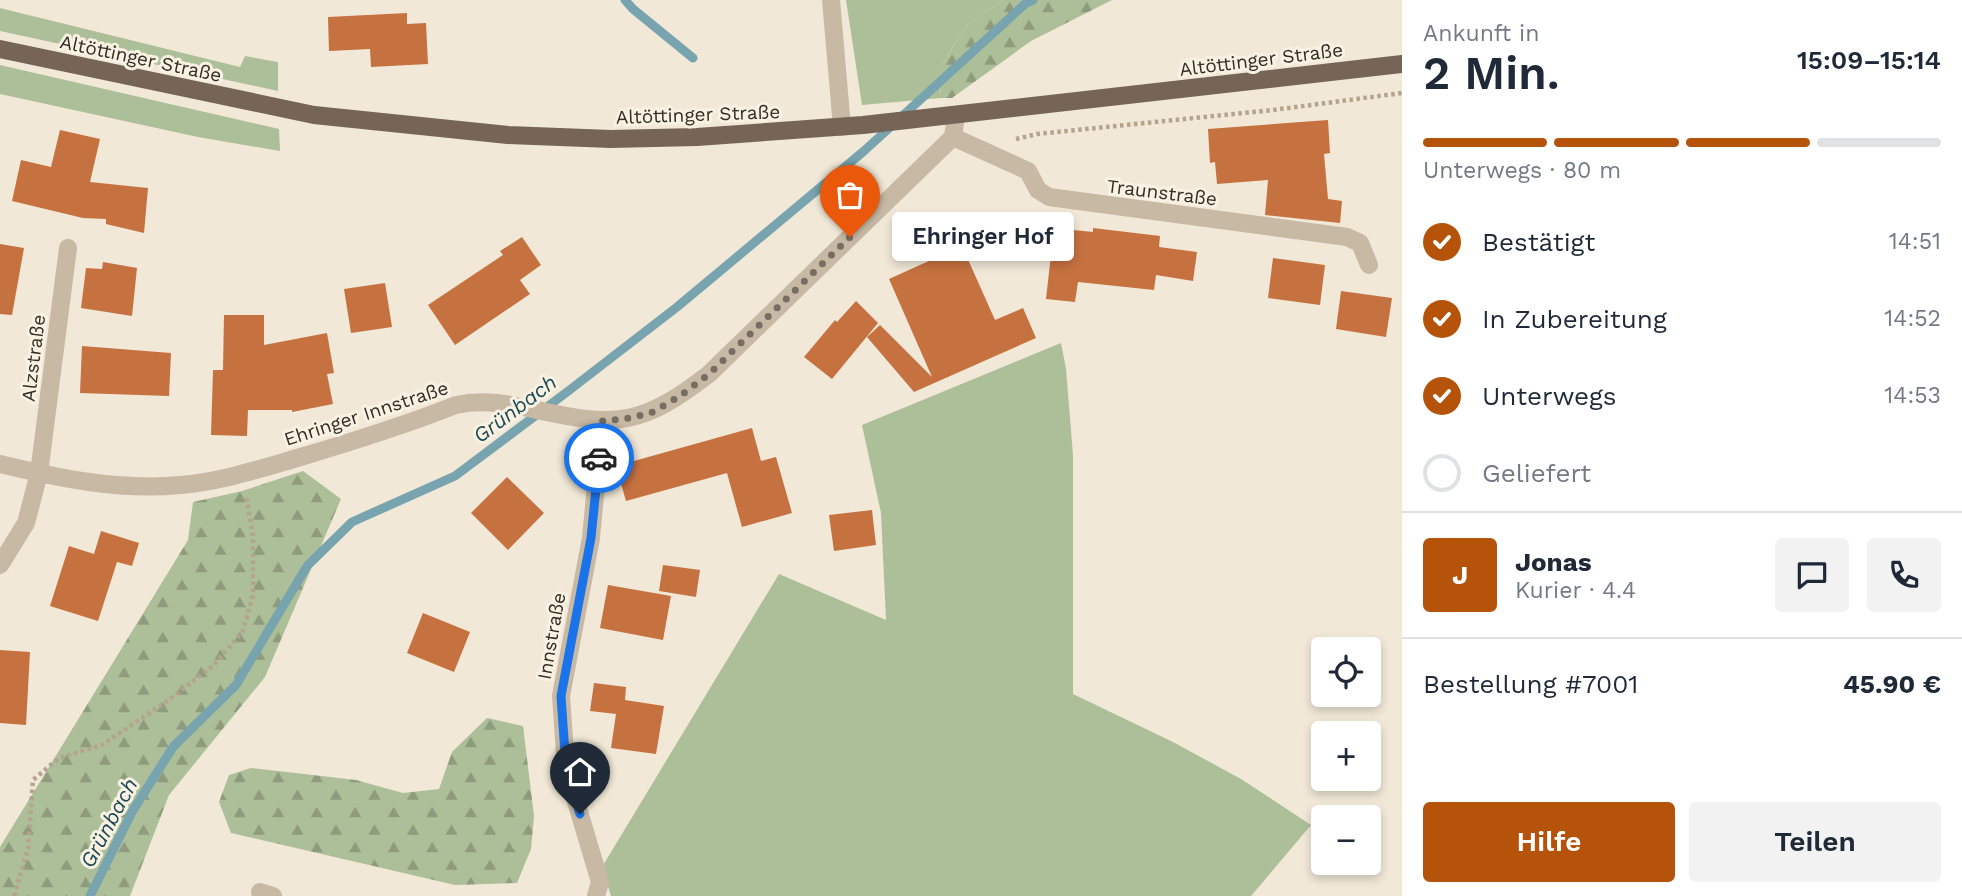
<!DOCTYPE html>
<html lang="de">
<head>
<meta charset="utf-8">
<style>
  body { margin:0; font-family:"Work Sans",sans-serif; background:#f2f2f3; color:#1f2937; height:100vh; display:flex; flex-direction:column; font-size:26px; white-space:nowrap }
  * { box-sizing:border-box; margin:0 }
  p { font-size:23px; color:#747a83 }
  .icon { flex:none; width:38px; height:38px; fill:none; stroke:currentColor; stroke-width:2; stroke-linecap:round; stroke-linejoin:round }
  .map { position:relative; flex:1; overflow:hidden }
  .sheet { display:flex; flex-direction:column; background:#fff; width:560px }
  .sheet>* { flex:none }
  .controls { position:absolute; left:1311px; top:637px; display:grid; gap:14px }
  .controls a { display:grid; place-items:center; width:70px; height:70px; border-radius:7px; background:#fff; box-shadow:0 4px 10px #0003; font-size:35px }
  .pin { position:absolute; display:grid; place-items:center; width:60px; height:60px; color:#fff; margin:-72px -30px; border-radius:50% 50% 50% 0; rotate:-45deg; box-shadow:0 0 7px #0007 }
  .pin .icon { rotate:45deg }
  .courier { position:absolute; display:grid; place-items:center; width:70px; height:70px; margin:-35px; border:5px solid #1a73e8; border-radius:50%; background:#fff; color:#222; box-shadow:0 2px 9px #0007 }
  .bubble { position:absolute; height:49px; border-radius:7px; background:#fff; box-shadow:0 4px 10px #0003; font-size:23px; font-weight:600; line-height:49px; text-align:center }
  .summary em { font-style:normal; font-weight:600 }
  .summary div { display:flex; flex-direction:column-reverse }
  .summary { display:flex; align-items:center; justify-content:space-between; height:119px; padding:0 21px }
  h1 { font-size:46px; font-weight:600; line-height:52px }
  .bar { display:grid; grid-template-columns:repeat(4,1fr); gap:10px 7px; align-content:center; height:84px; padding:0 21px }
  .bar i { height:9px; border-radius:5px; background:#e0e1e3 }
  .bar .active { background:#b45309 }
  .bar p { grid-column:span 4 }
  .line { display:flex; align-items:center; gap:18px; padding:0 21px; border-top:2px solid #e0e1e3 }
  .line div { flex:1 }
  .round { display:grid; place-items:center; flex:none; width:74px; height:74px; border-radius:7px; background:#f2f2f3 }
  ol { padding:0 21px; list-style:none }
  li { display:flex; align-items:center; gap:21px; height:77px }
  li p { margin-inline-start:auto }
  li .icon { padding:7px; border-radius:50%; background:#b45309; color:#fff; stroke-width:4 }
  li:last-child { color:#747a83 }
  li i { width:38px; height:38px; border:4px solid #e0e1e3; border-radius:50% }
  .action { display:flex; gap:14px; margin-top:auto; padding:14px 21px }
  .action a { flex:1; height:80px; border-radius:7px; background:#b45309; color:#fff; font-size:28px; font-weight:600; line-height:80px; text-align:center }
  .action a+a { background:#f2f2f3; color:#1f2937 }
  main { display:flex; flex:1; min-height:0 }
  .map>svg:first-child { display:block }
  .grass { fill:#adbf98 }
  .forest { fill:url(#forest-firs) }
  .lines { fill:none; stroke-linecap:round; stroke-linejoin:round }
  .stream { stroke:#77a4ae; stroke-width:9 }
  .building { fill:#c67240 }
  .path { stroke:#b4a38e; stroke-width:4.5; stroke-dasharray:3.5 3.5; stroke-linecap:butt }
  .minor { stroke:#c8b9a4; stroke-width:18 }
  .major { stroke:#766556; stroke-width:18 }
  .done { stroke:#766e63; stroke-width:7; stroke-dasharray:0 12.6 }
  .route { stroke:#1a73e8; stroke-width:9 }
  .labels { text-anchor:middle; stroke-width:6; stroke-linejoin:round; paint-order:stroke }
  .street-label { font-size:19px; fill:#342c25; stroke:#f9f2e3 }
  .water-label { font-size:21px; font-style:italic; fill:#1b4a55; stroke:#f9f2e3 }
</style>
</head>
<body>
<main>
<div class="map">
<svg width="1402" height="896" viewBox="0 0 1402 896">
  <defs>
    <pattern id="forest-firs" width="22" height="20" patternUnits="userSpaceOnUse" patternTransform="scale(1.75)"><rect width="22" height="20" fill="#adbf98"/><path d="M5 1l3.5 6h-7zM16 11l3.5 6h-7z" fill="#8e9b7c"/></pattern>
  </defs>
  <rect width="100%" height="100%" fill="#f1e8d7"/>
  <g class="grass">
    <polygon points="846,0 1003,0 967,25 952,48 940,70 941,98 862,105"/>
    <polygon points="0,8 240,67 245,56 278,62 278,91 0,31"/>
    <polygon points="0,65 279,129 280,151 198,137 0,94"/>
    <polygon points="1061,343 1066,369 1073,455 1073,694 1173,742 1241,779 1311,825 1251,896 611,896 602,867 779,574 886,620 881,513 862,425"/>
  </g>
  <g class="forest">
    <polygon points="1003,0 1112,0 1031,41 952,98 941,98 940,70 952,48 967,25"/>
    <polygon points="303,471 341,499 265,677 169,795 130,896 0,896 0,847 188,540 193,502 242,491"/>
    <polygon points="487,718 523,726 534,816 531,849 517,883 455,885 231,833 219,802 229,775 251,768 356,780 403,793 439,789 452,752"/>
  </g>
  <g class="lines">
    <g class="stream">
      <polyline points="625,0 633,9 693,58"/>
      <polyline points="90,896 132,812 173,747 236,685 307,566 352,522 455,476 567,392 677,307 864,151 1026,3 1033,0"/>
    </g>
  </g>
  <g class="building">
    <polygon points="407,13 407,24 426,23 428,64 371,67 370,49 329,51 328,17"/>
    <polygon points="1328,120 1330,153 1324,154 1328,199 1342,201 1340,223 1265,215 1268,180 1217,184 1215,162 1210,163 1208,129"/>
    <polygon points="60,130 100,139 90,182 148,188 144,233 106,224 106,219 83,218 12,201 21,160 51,167"/>
    <polygon points="1054,228 1093,232 1093,228 1160,236 1159,247 1197,252 1193,281 1156,275 1154,290 1078,282 1075,302 1046,299"/>
    <polygon points="522,237 541,265 520,280 530,294 455,345 428,305 503,255 500,251"/>
    <polygon points="0,244 24,248 12,315 0,314"/>
    <polygon points="962,246 995,320 1023,308 1036,338 914,392 867,337 880,325 932,377 889,279"/>
    <polygon points="1273,258 1325,265 1320,305 1268,298"/>
    <polygon points="103,262 137,268 132,316 81,308 86,268 102,269"/>
    <polygon points="385,283 392,327 351,333 344,289"/>
    <polygon points="1341,291 1392,298 1386,337 1336,329"/>
    <polygon points="856,301 878,323 832,379 804,357 835,320 837,322"/>
    <polygon points="224,315 264,315 264,345 327,333 334,373 327,374 333,404 292,412 292,410 248,410 247,436 211,435 213,370 223,370"/>
    <polygon points="82,346 171,353 169,396 80,393"/>
    <polygon points="752,428 761,461 776,457 792,513 742,527 727,473 626,501 616,466"/>
    <polygon points="507,477 544,513 508,550 471,513"/>
    <polygon points="872,510 876,545 834,551 829,515"/>
    <polygon points="101,531 139,543 132,566 117,562 98,621 50,606 69,546 94,554"/>
    <polygon points="663,565 700,570 696,597 659,591"/>
    <polygon points="608,585 671,596 663,640 600,628"/>
    <polygon points="423,613 470,632 454,672 407,653"/>
    <polygon points="0,650 30,652 26,725 0,723"/>
    <polygon points="594,683 626,687 625,700 664,706 656,754 611,748 616,714 590,711"/>
  </g>
  <g class="lines">
    <g class="path">
      <polyline points="1016,139 1037,134 1273,110 1402,93"/>
      <polyline points="14,896 28,849 33,780 59,758 102,745 170,699 214,665 243,631 253,595 253,536 246,495"/>
    </g>
    <g class="minor">
      <polyline points="831,0 842,127"/>
      <polyline points="953,137 1028,171 1038,190 1049,197 1347,237 1360,243 1369,265"/>
      <path d="M0 464C58 478 119 491 180 485 218 482 256 470 294 459 348 443 403 426 456 405 484 399 509 404 537 410 617 428 643 425 709 374L953 137 956 116"/>
      <polyline points="0,565 26,523 39,473 68,248"/>
      <polyline points="260,892 273,896"/>
      <polyline points="596,896 600,882 566,768 561,696 591,538 602,421"/>
    </g>
    <polyline class="major" points="0,49 314,115 508,135 611,139 697,137 863,125 1402,64"/>
  </g>
  <g class="lines">
    <polyline class="done" points="599,458 602,421 631,418 653,412 680,396 709,374 850,237"/>
    <polyline class="route" points="580,814 566,768 561,696 591,538 599,458"/>
  </g>
  <g class="labels">
    <g class="street-label">
      <text transform="translate(141 58) rotate(12)" y="7">Altöttinger Straße</text>
      <text transform="translate(1261 59) rotate(-7)" y="7">Altöttinger Straße</text>
      <text transform="translate(698 114) rotate(-2)" y="7">Altöttinger Straße</text>
      <text transform="translate(1162 192) rotate(7)" y="7">Traunstraße</text>
      <text transform="translate(33 358) rotate(-83)" y="7">Alzstraße</text>
      <text transform="translate(366 413) rotate(-18)" y="7">Ehringer Innstraße</text>
      <text transform="translate(551 636) rotate(-80)" y="7">Innstraße</text>
    </g>
    <g class="water-label">
      <text transform="translate(515 409) rotate(-37)" y="7">Grünbach</text>
      <text transform="translate(109 823) rotate(-62)" y="7">Grünbach</text>
    </g>
  </g>
</svg>
<div class="controls">
<a><svg class="icon" aria-label="locate" viewBox="0 0 24 24"><circle cx="12" cy="12" r="6"/><path d="M12 2v4M12 18v4M2 12h4M18 12h4"/></svg></a>
<a>+</a>
<a>−</a>
</div>
<div class="pin" style="left:850px;top:237px;background:#ea580c"><svg class="icon" aria-label="bag" viewBox="0 0 24 24"><path d="M5 8h14l-1 12H6zM9 8a3 3 0 0 1 6 0"/></svg></div>
<div class="pin" style="left:580px;top:814px;background:#1f2937"><svg class="icon" aria-label="home" viewBox="0 0 24 24"><path d="M3 11l9-7 9 7M6 9v11h12V9"/></svg></div>
<div class="courier" style="left:599px;top:458px"><svg class="icon" aria-label="car" viewBox="0 0 24 24"><path d="M5 17H2v-5l4-1 3-4h7l3 4 3 1v5h-3M9 17h6M6 11h13"/><circle cx="7" cy="17" r="2"/><circle cx="17" cy="17" r="2"/></svg></div>
<div class="bubble" style="left:892px;top:212px;width:182px">Ehringer Hof</div>
</div>
<section class="sheet">
<div class="summary"><div><h1>2 Min.</h1><p>Ankunft in</p></div><em>15:09–15:14</em></div>
<div class="bar"><i class="active"></i><i class="active"></i><i class="active"></i><i></i><p>Unterwegs · 80 m</p></div>
<ol>
<li><svg class="icon" aria-label="check" viewBox="0 0 24 24"><path d="M5 12l5 5 9-10"/></svg>Bestätigt<p>14:51</p></li>
<li><svg class="icon" aria-label="check" viewBox="0 0 24 24"><path d="M5 12l5 5 9-10"/></svg>In Zubereitung<p>14:52</p></li>
<li><svg class="icon" aria-label="check" viewBox="0 0 24 24"><path d="M5 12l5 5 9-10"/></svg>Unterwegs<p>14:53</p></li>
<li><i></i>Geliefert</li>
</ol>
<div class="line" style="height:126px"><b class="round" style="background:#b45309;color:#fff">J</b><div><b>Jonas</b><p>Kurier · 4.4</p></div><a class="round"><svg class="icon" aria-label="chat" viewBox="0 0 24 24"><path d="M4 5h16v11H9l-5 4z"/></svg></a><a class="round"><svg class="icon" aria-label="phone" viewBox="0 0 24 24"><path d="M5 4h4l2 5-3 2q2 4 5 5l2-3 5 2v4C11 20 4 13 5 4z"/></svg></a></div>
<div class="line" style="height:91px"><div>Bestellung #7001</div><b>45.90 €</b></div>
<div class="action"><a>Hilfe</a><a>Teilen</a></div>
</section>
</main>
</body>
</html>
